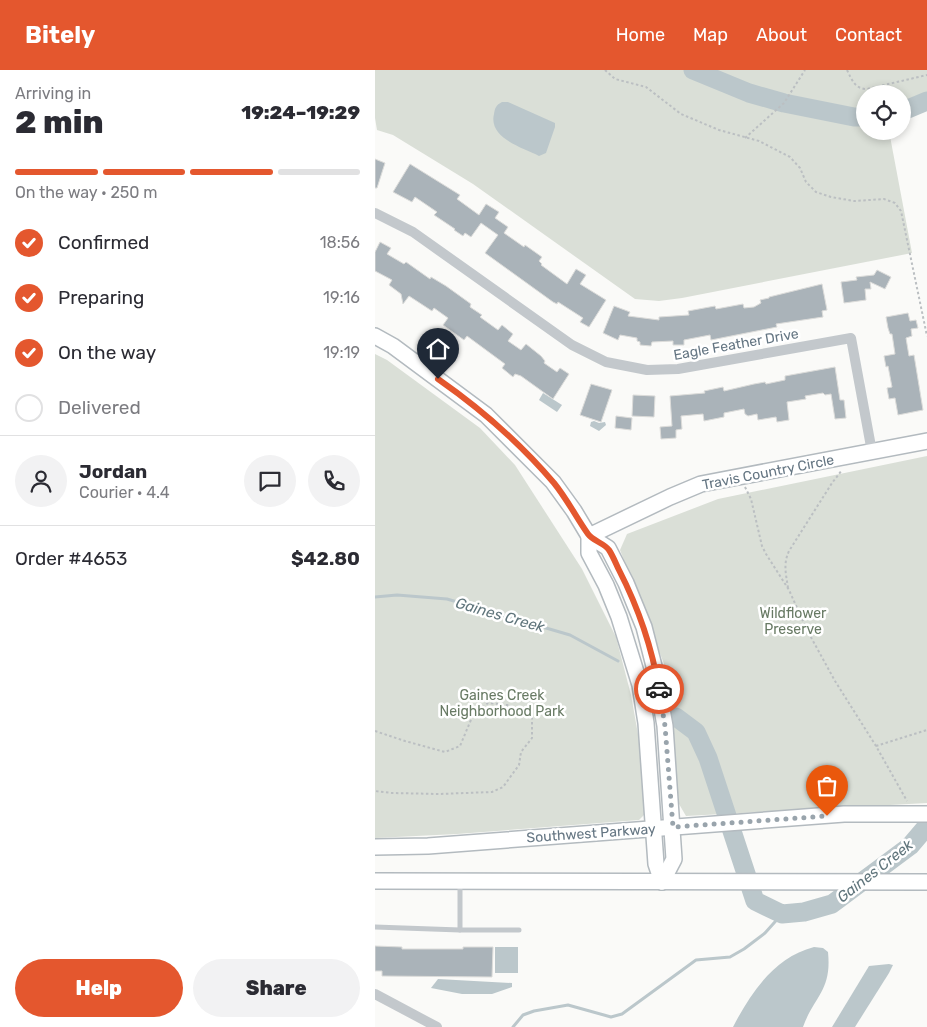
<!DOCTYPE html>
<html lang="en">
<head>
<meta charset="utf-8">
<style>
  body { margin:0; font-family:Rubik,sans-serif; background:#f2f2f3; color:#2b2b33; height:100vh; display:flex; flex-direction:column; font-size:19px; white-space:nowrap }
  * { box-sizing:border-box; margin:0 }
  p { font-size:16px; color:#7c7c81 }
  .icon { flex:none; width:28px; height:28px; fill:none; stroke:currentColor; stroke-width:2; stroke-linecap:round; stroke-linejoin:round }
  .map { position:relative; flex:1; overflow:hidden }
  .panel { display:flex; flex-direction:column; background:#fff; width:375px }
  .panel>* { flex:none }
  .controls { position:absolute; left:481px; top:15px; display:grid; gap:10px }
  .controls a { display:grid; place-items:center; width:55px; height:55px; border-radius:50%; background:#fff; box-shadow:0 2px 8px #0003; font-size:25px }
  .pin { position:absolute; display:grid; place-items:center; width:42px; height:42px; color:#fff; margin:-51px -21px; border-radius:50% 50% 50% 0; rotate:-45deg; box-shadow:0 0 5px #0007 }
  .pin .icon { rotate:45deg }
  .courier { position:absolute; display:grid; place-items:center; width:50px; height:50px; margin:-25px; border:4px solid #e4572e; border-radius:50%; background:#fff; color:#222; box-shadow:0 1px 6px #0007 }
  .summary em { font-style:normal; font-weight:800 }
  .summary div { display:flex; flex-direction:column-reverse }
  .summary { display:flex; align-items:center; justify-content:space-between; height:85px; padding:0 15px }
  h1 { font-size:32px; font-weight:800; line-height:38px }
  .bar { display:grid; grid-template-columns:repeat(4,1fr); gap:8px 5px; align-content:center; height:60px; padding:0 15px }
  .bar i { height:6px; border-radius:4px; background:#e1e1e2 }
  .bar .on { background:#e4572e }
  .bar p { grid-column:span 4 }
  .line { display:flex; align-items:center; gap:12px; padding:0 15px; border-top:1px solid #e1e1e2 }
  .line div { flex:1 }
  .round { display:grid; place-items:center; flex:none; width:52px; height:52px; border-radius:26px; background:#f2f2f3 }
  ol { padding:0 15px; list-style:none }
  li { display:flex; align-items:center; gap:15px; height:55px }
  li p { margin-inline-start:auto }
  li .icon { padding:5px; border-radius:50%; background:#e4572e; color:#fff; stroke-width:4 }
  li:last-child { color:#7c7c81 }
  li i { width:28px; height:28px; border:2px solid #e1e1e2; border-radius:50% }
  .cta { display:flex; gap:10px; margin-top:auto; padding:10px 15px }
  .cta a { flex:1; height:58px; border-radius:30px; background:#e4572e; color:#fff; font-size:20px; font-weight:800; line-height:58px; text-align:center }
  .cta a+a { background:#f2f2f3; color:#2b2b33 }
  header { display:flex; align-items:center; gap:30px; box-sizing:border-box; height:70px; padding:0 25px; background:#e4572e; color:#fff }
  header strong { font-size:24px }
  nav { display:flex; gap:28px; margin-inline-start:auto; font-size:18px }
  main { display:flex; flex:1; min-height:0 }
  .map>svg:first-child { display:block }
  .green { fill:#dadfd7 }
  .water { fill:#bbc7cb }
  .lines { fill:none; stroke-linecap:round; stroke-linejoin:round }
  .stream { stroke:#bbc7cb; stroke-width:3 }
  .river { stroke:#bbc7cb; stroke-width:19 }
  .building { fill:#aab3b9; stroke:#dcdcda }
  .secondary-casing { stroke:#b3babf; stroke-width:18 }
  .path { stroke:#bbbfc2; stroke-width:2; stroke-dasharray:2.5 2.5; stroke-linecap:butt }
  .lane { stroke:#c3c8cc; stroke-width:5 }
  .street { stroke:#c3c8cc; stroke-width:10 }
  .secondary { stroke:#fff; stroke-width:15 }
  .done { stroke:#99a4ac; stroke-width:5; stroke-dasharray:0 9 }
  .route { stroke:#e4572e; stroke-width:6 }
  .labels { text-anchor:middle; stroke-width:5; stroke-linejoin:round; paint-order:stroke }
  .street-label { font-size:14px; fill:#657683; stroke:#fff }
  .park-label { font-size:14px; fill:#687a64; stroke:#fff }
  .water-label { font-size:15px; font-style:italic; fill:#60757c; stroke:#fff }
</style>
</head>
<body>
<header>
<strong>Bitely</strong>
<nav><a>Home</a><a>Map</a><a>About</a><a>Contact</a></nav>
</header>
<main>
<section class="panel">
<div class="summary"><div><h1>2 min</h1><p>Arriving in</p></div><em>19:24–19:29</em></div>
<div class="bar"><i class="on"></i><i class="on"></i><i class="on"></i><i></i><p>On the way · 250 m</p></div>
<ol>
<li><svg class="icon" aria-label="check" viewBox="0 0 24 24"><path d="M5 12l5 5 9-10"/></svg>Confirmed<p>18:56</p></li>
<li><svg class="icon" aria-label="check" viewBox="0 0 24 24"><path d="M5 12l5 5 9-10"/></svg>Preparing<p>19:16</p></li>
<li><svg class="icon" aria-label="check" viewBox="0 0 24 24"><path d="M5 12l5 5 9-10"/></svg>On the way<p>19:19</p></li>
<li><i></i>Delivered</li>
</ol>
<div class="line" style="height:90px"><a class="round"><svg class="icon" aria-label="person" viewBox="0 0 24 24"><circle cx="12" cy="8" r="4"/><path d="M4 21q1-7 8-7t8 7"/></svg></a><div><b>Jordan</b><p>Courier · 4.4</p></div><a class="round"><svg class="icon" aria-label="chat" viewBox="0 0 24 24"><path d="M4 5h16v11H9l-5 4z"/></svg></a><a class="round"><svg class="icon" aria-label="phone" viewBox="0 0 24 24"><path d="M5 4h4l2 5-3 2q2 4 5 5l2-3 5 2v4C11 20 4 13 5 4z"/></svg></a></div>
<div class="line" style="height:65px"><div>Order #4653</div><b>$42.80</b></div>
<div class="cta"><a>Help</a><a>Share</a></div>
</section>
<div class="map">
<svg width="552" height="957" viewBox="0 0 552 957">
  <rect width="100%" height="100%" fill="#fafaf8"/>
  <g class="green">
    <polygon points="0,0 552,0 552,37 528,48 528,24 490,24 490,61 514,61 537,183 307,228 284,231 260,229 98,114 18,65 2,60 0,48"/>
    <polygon points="0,284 12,290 105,358 140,395 207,499 241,567 256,625 266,681 270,744 264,750 82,764 0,768"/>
    <polygon points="552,386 552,733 311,746 304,734 291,599 245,480 252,464 343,429"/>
  </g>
  <g class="water">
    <path d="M127 32H133L180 53V57L171 83 164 86C148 78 113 68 119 44 120 38 121 35 127 32Z"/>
    <polygon points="168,323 187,335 182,342 164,330"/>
    <polygon points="219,351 224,353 230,352 231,355 224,361 215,356 216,352"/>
    <rect x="120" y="877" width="23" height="26"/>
    <path d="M439 877 448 878 453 882C457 921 439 926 428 957H358C376 922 400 887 439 877Z"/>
    <polygon points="514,894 518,895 514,903 480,957 457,957 494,896"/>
    <polygon points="63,909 137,913 137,917 117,924 87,924 56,918"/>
  </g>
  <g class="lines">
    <g class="stream">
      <polyline points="0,527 22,525 72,529 195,565 243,591"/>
      <polyline points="138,957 148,945 159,941 193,935 236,947 247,944 321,890 355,887 369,879 390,863 407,844"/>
    </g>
    <g class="river">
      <polyline points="318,0 374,23 409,33 479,47 490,47"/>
      <polyline points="528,41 552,31"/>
      <polyline points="301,647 321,662 333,688 380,831 407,844 429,842 457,834 535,776 552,756"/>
    </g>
  </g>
  <g class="building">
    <polygon points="0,89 10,93 2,118 0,118"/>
    <polygon points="35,94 85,125 82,129 104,145 111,134 124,142 120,148 133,157 129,163 149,177 150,175 167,187 164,191 167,194 166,195 192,214 201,199 211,205 205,214 231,230 214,257 205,252 208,248 183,232 182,234 178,232 110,183 123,165 106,153 96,167 90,163 88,166 79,160 80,159 59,145 62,142 40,127 37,132 18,122"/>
    <polygon points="5,172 16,178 12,184 29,194 31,192 55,209 56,207 71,216 96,234 95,237 107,245 105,247 123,260 127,255 138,264 133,271 146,280 151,274 166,286 170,291 169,293 182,302 185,298 194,304 178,329 146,306 140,304 138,307 127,298 130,294 92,266 89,270 68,255 73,248 59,238 57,241 34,226 28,234 26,224 14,215 17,210 0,201 0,182"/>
    <polygon points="502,200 516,207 510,219 495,212 496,219 490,219 491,230 469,233 466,212 482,210 481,207 499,205"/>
    <polygon points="447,214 452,240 447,241 448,247 401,254 402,257 336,270 335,265 309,270 309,275 298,275 298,271 277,272 276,276 265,275 265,272 262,271 262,268 245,265 243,270 228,263 239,236 255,242 253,246 284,250 284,247 314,245 313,241 340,236 341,239 368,234 369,238 379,237 386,233 385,230 394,228 394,227"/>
    <polygon points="533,243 535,251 541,250 543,258 536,259 537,266 531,268 534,286 539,285 548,340 523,345 520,328 514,329 512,318 517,317 513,296 511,297 509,286 520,284 517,264 515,264 513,258 511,247"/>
    <polygon points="460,297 465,330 469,330 471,348 460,349 456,324 450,325 448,323 430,326 431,329 412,332 414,350 402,352 401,347 383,350 382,344 373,346 370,344 369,339 349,343 349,347 329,351 328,344 306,346 307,359 301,360 301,368 286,369 285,357 297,356 295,326 330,323 329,321 348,317 349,321 379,314 390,312 391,314 410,310 410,306"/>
    <polygon points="216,314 237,320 226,352 205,345"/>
    <polygon points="258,325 280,326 279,347 257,346"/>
    <polygon points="241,346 257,348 256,360 240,358"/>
    <polygon points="0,876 27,877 27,879 88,879 88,877 118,877 117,907 7,906 7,901 0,901"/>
  </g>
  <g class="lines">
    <g class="secondary-casing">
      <g id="secondary">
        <polyline points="0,266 18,276 111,345 178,412 199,441 214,466 233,478 251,513 269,557 280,600 290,656 299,789 287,812"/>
        <polyline points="214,466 214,483 231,515 244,547 265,615 271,653 281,794 287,812"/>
        <polyline points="214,466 295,427 326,414 552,371"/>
        <polyline points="0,777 53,776 469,744 552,744"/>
        <polyline points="0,811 552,812"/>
      </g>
    </g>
    <g class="path">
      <polyline points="230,0 240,9 271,17 306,44 344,60 384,71 415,87 425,98 431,112 441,122 456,127 479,131 509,129 520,133 526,141 552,266"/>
      <path d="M472 0C477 10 480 19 492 19L552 5"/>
      <polyline points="370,68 409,33 430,0"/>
      <polyline points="370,417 376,429 387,476 391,484 414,520 432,560 460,611 501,676 532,731"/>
      <path d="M413 518C411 504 408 494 414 481L457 413 467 400"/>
      <polyline points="0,661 30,671 70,682 85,676 98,645 113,633 132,635 157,645 157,668 146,682 144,695 128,717 117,722 64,724 17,723 0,721"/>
      <polyline points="501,676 552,660"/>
    </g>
    <g class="lane">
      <polyline points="85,812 85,860 144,860"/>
      <polyline points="0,857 85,860"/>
    </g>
    <g class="street">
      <polyline points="0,143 38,162 197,275 231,292 272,300 303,299 476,268 497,382"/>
      <polyline points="0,924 62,957"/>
    </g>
    <use href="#secondary" class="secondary"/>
  </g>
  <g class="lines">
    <polyline class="done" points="284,619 290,656 298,757 452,746"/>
    <path class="route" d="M63 309C106 339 145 373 179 413 192 429 201 447 213 464 218 471 229 473 234 480 238 486 241 494 244 500 263 537 277 578 284 619"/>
  </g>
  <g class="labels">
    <g class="street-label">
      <text transform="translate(361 274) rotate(-10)" y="5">Eagle Feather Drive</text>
      <text transform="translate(393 402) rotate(-11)" y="5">Travis Country Circle</text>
      <text transform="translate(216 763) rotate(-4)" y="5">Southwest Parkway</text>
    </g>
    <g class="park-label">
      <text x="418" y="548">Wildflower<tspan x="418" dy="16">Preserve</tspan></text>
      <text x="127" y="630">Gaines Creek<tspan x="127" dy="16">Neighborhood Park</tspan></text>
    </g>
    <g class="water-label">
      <text transform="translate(125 545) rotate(16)" y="5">Gaines Creek</text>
      <text transform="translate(500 801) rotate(-38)" y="5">Gaines Creek</text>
    </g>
  </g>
</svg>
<div class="controls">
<a><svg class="icon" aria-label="locate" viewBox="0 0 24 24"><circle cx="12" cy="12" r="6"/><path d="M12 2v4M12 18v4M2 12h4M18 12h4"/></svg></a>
</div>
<div class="pin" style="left:452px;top:746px;background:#ea580c"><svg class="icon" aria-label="bag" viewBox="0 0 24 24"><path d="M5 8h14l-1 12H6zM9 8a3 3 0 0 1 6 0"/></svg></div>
<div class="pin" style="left:63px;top:309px;background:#1f2937"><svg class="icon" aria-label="home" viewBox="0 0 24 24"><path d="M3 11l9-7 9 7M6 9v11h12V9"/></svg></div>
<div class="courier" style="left:284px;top:619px"><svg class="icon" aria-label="car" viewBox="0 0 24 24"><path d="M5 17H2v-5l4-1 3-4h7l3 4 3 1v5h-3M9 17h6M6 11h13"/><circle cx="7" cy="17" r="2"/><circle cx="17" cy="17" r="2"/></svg></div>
</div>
</main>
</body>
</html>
